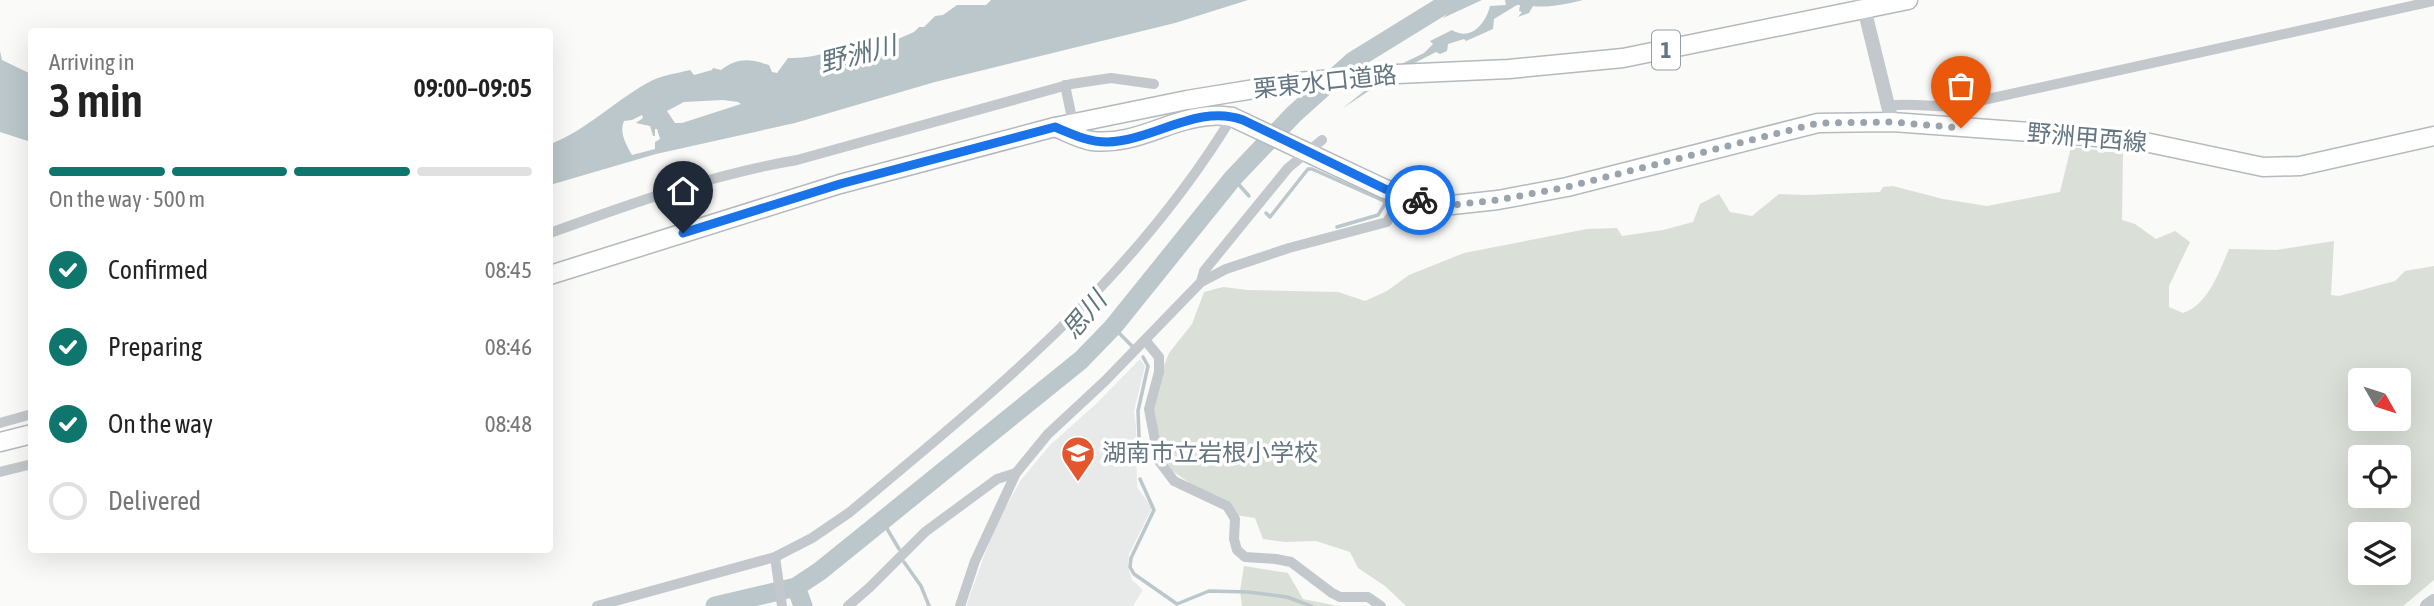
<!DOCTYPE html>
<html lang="en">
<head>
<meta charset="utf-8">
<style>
  body { margin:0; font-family:"Asap Condensed","Noto Sans JP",sans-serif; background:#f2f2f2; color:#222; height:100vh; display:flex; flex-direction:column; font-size:26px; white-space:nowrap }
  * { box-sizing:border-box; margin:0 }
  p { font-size:23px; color:#767676 }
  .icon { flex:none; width:38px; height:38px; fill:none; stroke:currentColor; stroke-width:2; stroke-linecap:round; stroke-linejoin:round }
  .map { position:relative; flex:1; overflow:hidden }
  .sheet { position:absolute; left:28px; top:28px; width:525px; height:525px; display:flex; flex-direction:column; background:#fff; border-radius:7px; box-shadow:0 7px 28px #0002 }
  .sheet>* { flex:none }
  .needle { width:46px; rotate:129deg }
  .fabs { position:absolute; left:2348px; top:368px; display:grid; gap:14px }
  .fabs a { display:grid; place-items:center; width:63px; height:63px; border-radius:7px; background:#fff; box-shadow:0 7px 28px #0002; font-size:35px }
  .pin { position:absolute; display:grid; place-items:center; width:60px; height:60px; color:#fff; margin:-72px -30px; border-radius:50% 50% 50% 0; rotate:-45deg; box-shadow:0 0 7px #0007 }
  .pin .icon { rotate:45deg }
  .courier { position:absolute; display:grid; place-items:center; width:70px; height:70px; margin:-35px; border:5px solid #1a73e8; border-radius:50%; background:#fff; color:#222; box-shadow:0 2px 9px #0007 }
  .headline em { font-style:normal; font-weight:600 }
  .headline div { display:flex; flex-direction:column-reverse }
  .headline { display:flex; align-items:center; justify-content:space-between; height:119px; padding:0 21px }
  h1 { font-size:46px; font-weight:600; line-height:52px }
  .bar { display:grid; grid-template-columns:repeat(4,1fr); gap:10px 7px; align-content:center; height:84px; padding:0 21px }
  .bar i { height:9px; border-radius:5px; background:#e0e0e0 }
  .bar .active { background:#0f766e }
  .bar p { grid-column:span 4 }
  ol { padding:0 21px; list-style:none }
  li { display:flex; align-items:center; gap:21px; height:77px }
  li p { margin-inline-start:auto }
  li .icon { padding:7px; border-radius:50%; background:#0f766e; color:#fff; stroke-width:4 }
  li:last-child { color:#767676 }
  li i { width:38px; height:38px; border:4px solid #e0e0e0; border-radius:50% }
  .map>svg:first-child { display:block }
  .built { fill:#e8e9e9 }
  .green { fill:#dadfd7; fill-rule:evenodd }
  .water { fill:#bbc7cb; fill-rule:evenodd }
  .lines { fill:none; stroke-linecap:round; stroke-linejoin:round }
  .stream { stroke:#bbc7cb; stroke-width:3.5 }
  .river { stroke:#bbc7cb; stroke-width:19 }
  .primary-casing { stroke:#b5babe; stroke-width:21 }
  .trunk-casing { stroke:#b4b9bd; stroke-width:21 }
  .minor { stroke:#c3c8cc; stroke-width:10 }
  .tertiary { stroke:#c3c8cc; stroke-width:14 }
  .primary { stroke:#fff; stroke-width:18 }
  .trunk { stroke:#fff; stroke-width:18 }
  .done { stroke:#99a4ac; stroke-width:7; stroke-dasharray:0 12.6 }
  .route { stroke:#1a73e8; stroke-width:9 }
  .labels { text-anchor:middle; stroke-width:7; stroke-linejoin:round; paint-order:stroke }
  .shield { fill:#fff; stroke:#939fa8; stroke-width:2 }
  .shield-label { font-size:23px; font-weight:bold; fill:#657683 }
  .street-label { font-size:24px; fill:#657683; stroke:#fff }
  .poi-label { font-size:24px; fill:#657683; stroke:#fff; text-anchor:start }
  .water-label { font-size:26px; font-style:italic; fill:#60757c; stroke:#fff }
</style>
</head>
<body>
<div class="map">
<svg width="2434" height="606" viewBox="0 0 2434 606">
  <rect width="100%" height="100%" fill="#fafaf8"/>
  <polygon class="built" points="1140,359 1145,366 1134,411 1136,427 1137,487 1152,508 1129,554 1128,566 1132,580 1143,590 1133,606 966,606 995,526 1021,480 1050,445 1096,404"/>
  <g class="green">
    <path d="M2071 147 2123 153 2122 220 2135 224 2156 239 2175 231 2190 242 2169 286V307L2183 313C2208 305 2219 272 2229 249L2276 250 2334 241 2331 295 2339 296 2395 281 2405 271 2434 266V580L2403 606H1406L1385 586 1358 568 1350 552 1316 541 1285 542 1263 539 1255 518 1235 515 1157 460 1150 429 1154 390 1169 353 1192 324 1204 292 1223 287 1248 290 1338 292 1365 301 1387 291 1409 275 1464 253 1587 229 1617 228 1622 236 1663 230 1693 222 1700 204 1719 194 1730 212 1752 216 1779 194 1806 195 1880 192 1883 187 1893 186 1943 199 1987 206 2060 192ZM2361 380H2399V418H2361ZM2361 457H2399V495H2361ZM2361 534H2399V572H2361Z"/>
    <polygon points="1244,566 1288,573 1303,599 1338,606 1242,606 1240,591"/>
  </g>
  <g class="water">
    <path d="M991 0H1248L1175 23 935 82 795 123 656 154 550 185V144C588 130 617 98 653 80 664 75 678 73 690 70L694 75 712 70 713 68 721 70C738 57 750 59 769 65L772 72 777 73 788 58C817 58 826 52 853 45 864 42 863 50 879 43L884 45 914 32 919 27H924L935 16 943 15 957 5H986ZM723 100 738 102 741 104 682 123H675L667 111 684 102ZM642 115 643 118 636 123 650 126 653 136H655V129H657L660 139 655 142V149L632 155C626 144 619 133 624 121L632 120Z"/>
    <polygon points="1457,0 1482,0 1443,18 1450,11 1442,9 1454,7"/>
    <path d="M1505 0H1583C1567 4 1548 8 1533 6L1529 13 1518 17 1522 12 1519 11 1520 5H1517L1494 19 1493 29 1466 41 1464 39 1448 44 1447 51 1440 54 1436 52 1399 71 1343 108 1393 68 1424 53 1433 44 1430 41 1452 30C1471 42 1486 23 1490 6L1506 5Z"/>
    <polygon points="0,51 2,60 31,74 31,142 0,132"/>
  </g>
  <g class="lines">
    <g class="stream">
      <polyline points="1233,178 1249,196"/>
      <polyline points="1266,213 1270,217 1308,169 1312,169 1384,201 1385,204 1378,215 1337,227"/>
      <polyline points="1113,327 1133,347"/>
      <polyline points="1140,462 1138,411 1148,366 1143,357"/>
      <polyline points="1140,479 1154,510 1131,558 1130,567 1134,574 1177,604 1209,591 1248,592 1287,597 1311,606"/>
      <polyline points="883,522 899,549"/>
      <polyline points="904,562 921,586 929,606"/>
    </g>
    <g class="river">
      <polyline points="796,587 803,606"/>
      <polyline points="715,606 796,587 820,571 1081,360 1113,327 1233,178 1294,114 1353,61 1452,0"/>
    </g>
    <g class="primary-casing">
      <path id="primary" d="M1055 127C1067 132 1079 139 1092 141 1136 146 1168 119 1210 116 1217 115 1225 116 1232 117L1385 189 1420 200 1452 205 1498 200 1567 187 1818 123 1892 122 2087 136 2145 142 2263 167 2300 166 2434 136"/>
    </g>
    <g class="trunk-casing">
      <g id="trunk">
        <polyline points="550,275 840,184 1055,127 1187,100 1297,82 1397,74 1509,69 1623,58 1908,0"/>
        <polyline points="0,442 32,434"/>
      </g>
    </g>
    <g class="minor">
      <polyline points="1065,85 1073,123"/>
      <path d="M1888 106C1911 102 1933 108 1956 106L2434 1"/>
      <path d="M550 233C630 204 713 174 797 160L1071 84 1111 78 1154 84"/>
      <polyline points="1201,282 1204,271 1288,168 1322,140"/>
      <polyline points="1145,340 1159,357 1159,372 1149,409 1159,461 1174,481 1227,506 1235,519 1234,539 1237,550 1245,557 1276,559 1291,562 1332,593 1340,597 1368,597 1381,606"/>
      <polyline points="0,423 32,414"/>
      <polyline points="0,472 32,464"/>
      <polyline points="775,557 782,606"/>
      <path d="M597 606 775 557 812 538 850 512C994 392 1133 280 1232 117"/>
      <polyline points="848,606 869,588 925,532 997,479 1016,473"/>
      <polyline points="960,606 975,561 1016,473 1048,434 1105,381 1201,282 1226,269 1289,248 1387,222 1403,196"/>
    </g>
    <g class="tertiary">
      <polyline points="1862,0 1892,122"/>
      <polyline points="2427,606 2434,601"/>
    </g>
    <use href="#primary" class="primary"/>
    <use href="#trunk" class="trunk"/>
  </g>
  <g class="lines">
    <polyline class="done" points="1420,200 1452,205 1498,200 1567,187 1818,123 1892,122 1961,128"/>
    <path class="route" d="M683 233 840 184 1055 127C1072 134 1088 142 1107 142 1153 141 1198 103 1243 120L1385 189 1420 200"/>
  </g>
  <defs>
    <g id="school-pin" transform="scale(1.75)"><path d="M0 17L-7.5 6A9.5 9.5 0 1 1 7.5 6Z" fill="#e4572e" stroke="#fff"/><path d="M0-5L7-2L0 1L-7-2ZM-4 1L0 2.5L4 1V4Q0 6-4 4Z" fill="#fff"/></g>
  </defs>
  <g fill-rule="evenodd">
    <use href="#school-pin" x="1078" y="453"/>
  </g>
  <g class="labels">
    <rect class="shield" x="1652" y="30.5" width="28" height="39" rx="5"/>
    <g class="shield-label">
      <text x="1666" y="58">1</text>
    </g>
    <g class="street-label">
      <text transform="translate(1325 82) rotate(-6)" y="8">栗東水口道路</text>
      <text transform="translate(2087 138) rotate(5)" y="8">野洲甲西線</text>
    </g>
    <g class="poi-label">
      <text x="1102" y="461">湖南市立岩根小学校</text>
    </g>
    <g class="water-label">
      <text transform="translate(858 54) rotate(-14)" y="9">野洲川</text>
      <text transform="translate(1084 315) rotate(-50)" y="9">思川</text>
    </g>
  </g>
</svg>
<div class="fabs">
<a><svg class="needle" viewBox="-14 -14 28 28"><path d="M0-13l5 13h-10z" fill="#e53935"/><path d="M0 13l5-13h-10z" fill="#767676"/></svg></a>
<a><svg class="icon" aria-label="locate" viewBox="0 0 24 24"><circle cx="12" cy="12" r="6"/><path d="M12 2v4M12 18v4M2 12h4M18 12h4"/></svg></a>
<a><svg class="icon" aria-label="layers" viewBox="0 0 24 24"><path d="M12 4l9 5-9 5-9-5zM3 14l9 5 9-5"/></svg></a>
</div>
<div class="pin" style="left:1961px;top:128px;background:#ea580c"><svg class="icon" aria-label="bag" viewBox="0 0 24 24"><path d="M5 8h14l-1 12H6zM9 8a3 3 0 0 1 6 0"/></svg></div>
<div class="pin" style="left:683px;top:233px;background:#1f2937"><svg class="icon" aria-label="home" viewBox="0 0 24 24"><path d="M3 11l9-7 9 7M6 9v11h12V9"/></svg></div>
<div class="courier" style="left:1420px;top:200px"><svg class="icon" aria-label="bike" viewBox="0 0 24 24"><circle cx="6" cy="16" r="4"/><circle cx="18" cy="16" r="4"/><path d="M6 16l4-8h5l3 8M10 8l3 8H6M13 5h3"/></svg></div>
<section class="sheet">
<div class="headline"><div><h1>3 min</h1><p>Arriving in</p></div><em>09:00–09:05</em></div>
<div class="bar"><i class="active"></i><i class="active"></i><i class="active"></i><i></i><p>On the way · 500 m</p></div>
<ol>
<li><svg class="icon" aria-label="check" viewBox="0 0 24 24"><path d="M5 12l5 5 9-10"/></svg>Confirmed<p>08:45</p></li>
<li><svg class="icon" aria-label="check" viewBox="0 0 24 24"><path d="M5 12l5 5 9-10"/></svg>Preparing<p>08:46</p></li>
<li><svg class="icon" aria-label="check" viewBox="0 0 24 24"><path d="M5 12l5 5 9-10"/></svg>On the way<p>08:48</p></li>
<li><i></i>Delivered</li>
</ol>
</section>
</div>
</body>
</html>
